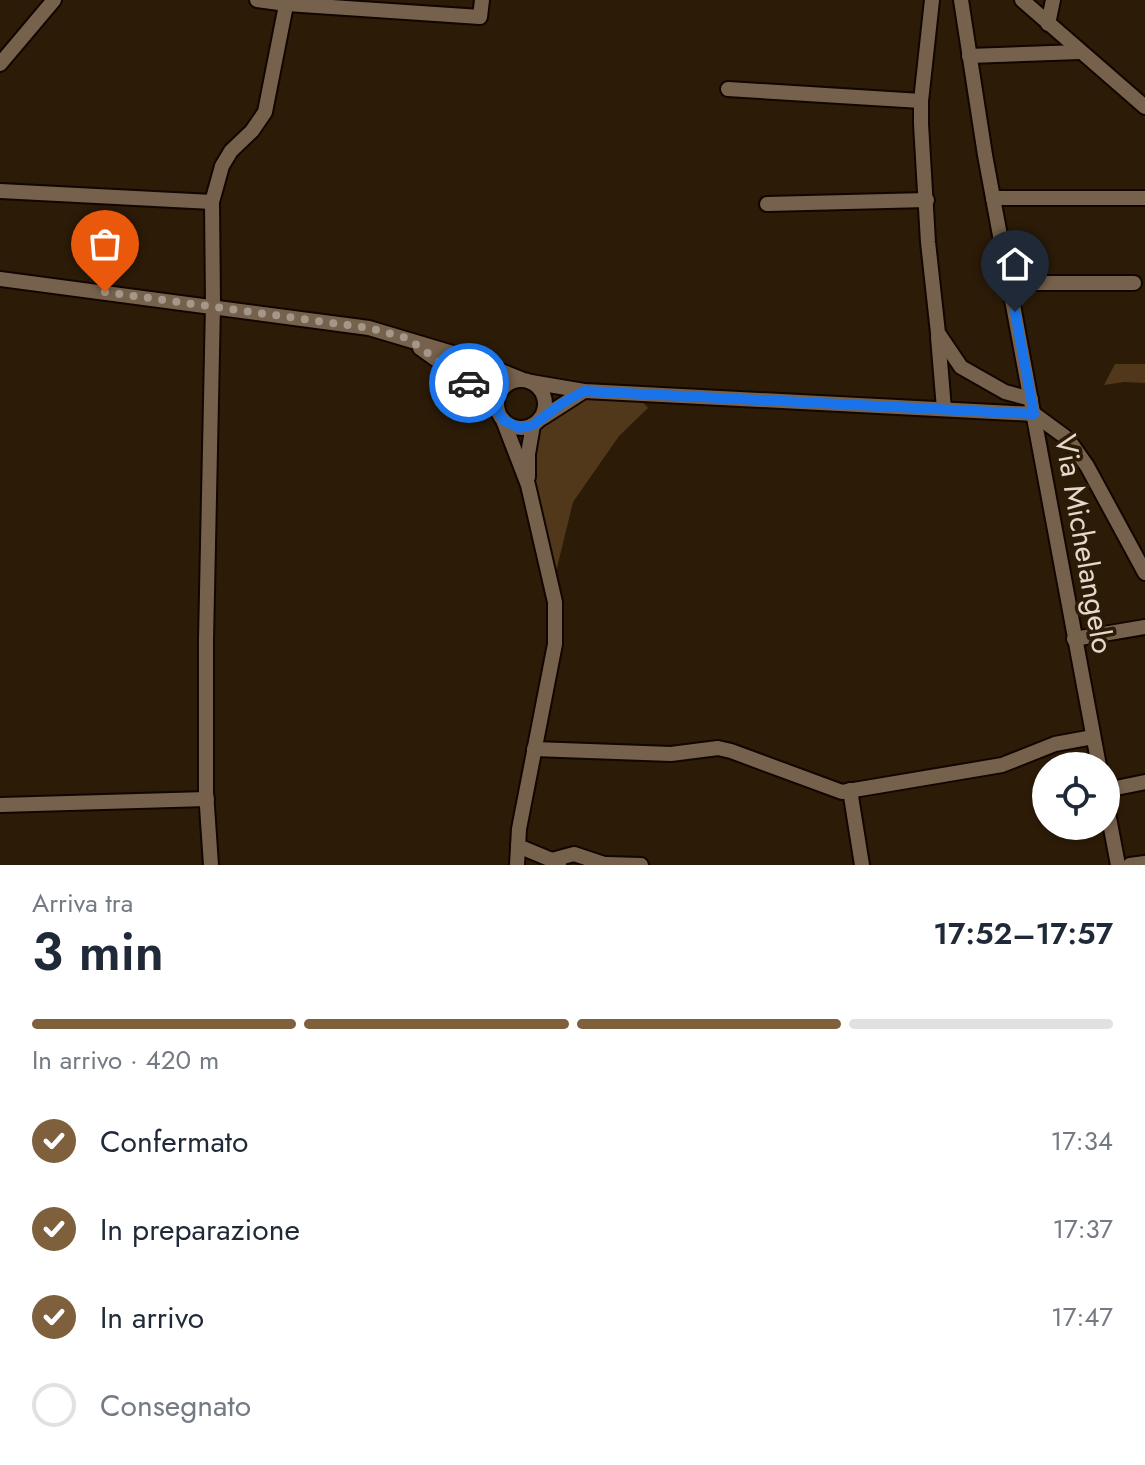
<!DOCTYPE html>
<html lang="it">
<head>
<meta charset="utf-8">
<style>
  body { margin:0; font-family:Jost,sans-serif; background:#f6f6f7; color:#1f2937; height:100vh; display:flex; flex-direction:column; font-size:30px; white-space:nowrap }
  * { box-sizing:border-box; margin:0 }
  p { font-size:26px; color:#747a83 }
  .icon { flex:none; width:44px; height:44px; fill:none; stroke:currentColor; stroke-width:2; stroke-linecap:round; stroke-linejoin:round }
  .map { position:relative; height:865px; overflow:hidden }
  .side { display:flex; flex-direction:column; background:#fff; flex:1 }
  .side>* { flex:none }
  .buttons { position:absolute; left:1032px; top:752px; display:grid; gap:16px }
  .buttons a { display:grid; place-items:center; width:88px; height:88px; border-radius:50%; background:#fff; box-shadow:0 2px 6px #0004; font-size:40px }
  .pin { position:absolute; display:grid; place-items:center; width:68px; height:68px; color:#fff; margin:-82px -34px; border-radius:50% 50% 50% 0; rotate:-45deg; box-shadow:0 0 8px #0007 }
  .pin .icon { rotate:45deg }
  .courier { position:absolute; display:grid; place-items:center; width:80px; height:80px; margin:-40px; border:6px solid #1a73e8; border-radius:50%; background:#fff; color:#222; box-shadow:0 2px 10px #0007 }
  .head em { font-style:normal; font-weight:600 }
  .head div { display:flex; flex-direction:column-reverse }
  .head { display:flex; align-items:center; justify-content:space-between; height:136px; padding:0 32px }
  h1 { font-size:52px; font-weight:600; line-height:60px }
  .bar { display:grid; grid-template-columns:repeat(4,1fr); gap:12px 8px; align-content:center; height:96px; padding:0 32px }
  .bar i { height:10px; border-radius:6px; background:#e0e1e3 }
  .bar .current { background:#7e603c }
  .bar p { grid-column:span 4 }
  ol { padding:0 32px; list-style:none }
  li { display:flex; align-items:center; gap:24px; height:88px }
  li p { margin-inline-start:auto }
  li .icon { padding:8px; border-radius:50%; background:#7e603c; color:#fff; stroke-width:4 }
  li:last-child { color:#747a83 }
  li i { width:44px; height:44px; border:4px solid #e0e1e3; border-radius:50% }
  .map>svg:first-child { display:block }
  .green { fill:#52381b }
  .lines { fill:none; stroke-linecap:round; stroke-linejoin:round }
  .minor-casing { stroke:#130500; stroke-width:18 }
  .minor { stroke:#76624c; stroke-width:14 }
  .done { stroke:#a49688; stroke-width:8; stroke-dasharray:0 14.4 }
  .route { stroke:#1a73e8; stroke-width:10 }
  .labels { text-anchor:middle; stroke-width:7; stroke-linejoin:round; paint-order:stroke }
  .street-label { font-size:30px; fill:#e5d9cd; stroke:#2c1b07 }
</style>
</head>
<body>
<div class="map">
<svg width="1145" height="865" viewBox="0 0 1145 865">
  <rect width="100%" height="100%" fill="#2c1b07"/>
  <g class="green">
    <polygon points="1115,364 1145,364 1145,383 1124,382 1104,385"/>
    <path d="M585 397 640 399 648 408 619 436 573 502 556 572C547 540 520 460 539 430 548 416 570 406 585 397Z"/>
  </g>
  <g class="lines">
    <g class="minor-casing">
      <g id="minor">
        <polyline points="257,0 287,4 480,17 482,0"/>
        <polyline points="932,0 921,101 921,124 928,242 938,333 961,367 1005,392 1031,399"/>
        <polyline points="961,0 985,155 1099,766"/>
        <polyline points="1022,0 1145,107"/>
        <polyline points="1048,24 1053,0"/>
        <polyline points="969,56 1080,52"/>
        <polyline points="0,64 54,0"/>
        <polyline points="728,89 921,101"/>
        <polyline points="0,191 212,202"/>
        <polyline points="993,198 1145,198"/>
        <polyline points="767,204 927,200"/>
        <polyline points="0,279 369,328 466,357 521,379"/>
        <polyline points="1009,283 1134,283"/>
        <polyline points="938,337 944,409"/>
        <polyline points="420,348 465,380 497,409"/>
        <circle cx="521" cy="404" r="24"/>
        <polyline points="531,382 584,391 1034,414 1068,439 1087,466 1145,573"/>
        <polyline points="542,418 584,391"/>
        <polyline points="503,420 528,485 555,602 555,644 519,829 517,865"/>
        <polyline points="528,477 528,454 533,425"/>
        <polyline points="1074,639 1145,627"/>
        <polyline points="534,749 671,754 718,748 731,751 842,792 1002,765 1055,744 1093,737"/>
        <polyline points="850,790 862,865"/>
        <polyline points="1106,790 1145,782"/>
        <polyline points="1106,802 1118,865"/>
        <polyline points="0,805 207,799"/>
        <polyline points="518,846 559,863"/>
        <polyline points="552,860 574,854 607,865"/>
        <polyline points="606,864 641,865"/>
        <polyline points="211,865 206,792 206,640 213,305 212,202 222,166 231,151 252,131 265,112 287,0"/>
        <polyline points="1130,865 1145,863"/>
      </g>
    </g>
    <use href="#minor" class="minor"/>
  </g>
  <g class="lines">
    <polyline class="done" points="105,292 369,328 407,338 469,383"/>
    <polyline class="route" points="469,383 497,409 503,420 520,428 533,425 561,404 584,391 1034,414 1015,312"/>
  </g>
  <g class="labels">
    <g class="street-label">
      <text transform="translate(1084 544) rotate(80)" y="10">Via Michelangelo</text>
    </g>
  </g>
</svg>
<div class="buttons">
<a><svg class="icon" aria-label="locate" viewBox="0 0 24 24"><circle cx="12" cy="12" r="6"/><path d="M12 2v4M12 18v4M2 12h4M18 12h4"/></svg></a>
</div>
<div class="pin" style="left:105px;top:292px;background:#ea580c"><svg class="icon" aria-label="bag" viewBox="0 0 24 24"><path d="M5 8h14l-1 12H6zM9 8a3 3 0 0 1 6 0"/></svg></div>
<div class="pin" style="left:1015px;top:312px;background:#1f2937"><svg class="icon" aria-label="home" viewBox="0 0 24 24"><path d="M3 11l9-7 9 7M6 9v11h12V9"/></svg></div>
<div class="courier" style="left:469px;top:383px"><svg class="icon" aria-label="car" viewBox="0 0 24 24"><path d="M5 17H2v-5l4-1 3-4h7l3 4 3 1v5h-3M9 17h6M6 11h13"/><circle cx="7" cy="17" r="2"/><circle cx="17" cy="17" r="2"/></svg></div>
</div>
<section class="side">
<div class="head"><div><h1>3 min</h1><p>Arriva tra</p></div><em>17:52–17:57</em></div>
<div class="bar"><i class="current"></i><i class="current"></i><i class="current"></i><i></i><p>In arrivo · 420 m</p></div>
<ol>
<li><svg class="icon" aria-label="check" viewBox="0 0 24 24"><path d="M5 12l5 5 9-10"/></svg>Confermato<p>17:34</p></li>
<li><svg class="icon" aria-label="check" viewBox="0 0 24 24"><path d="M5 12l5 5 9-10"/></svg>In preparazione<p>17:37</p></li>
<li><svg class="icon" aria-label="check" viewBox="0 0 24 24"><path d="M5 12l5 5 9-10"/></svg>In arrivo<p>17:47</p></li>
<li><i></i>Consegnato</li>
</ol>
</section>
</body>
</html>
